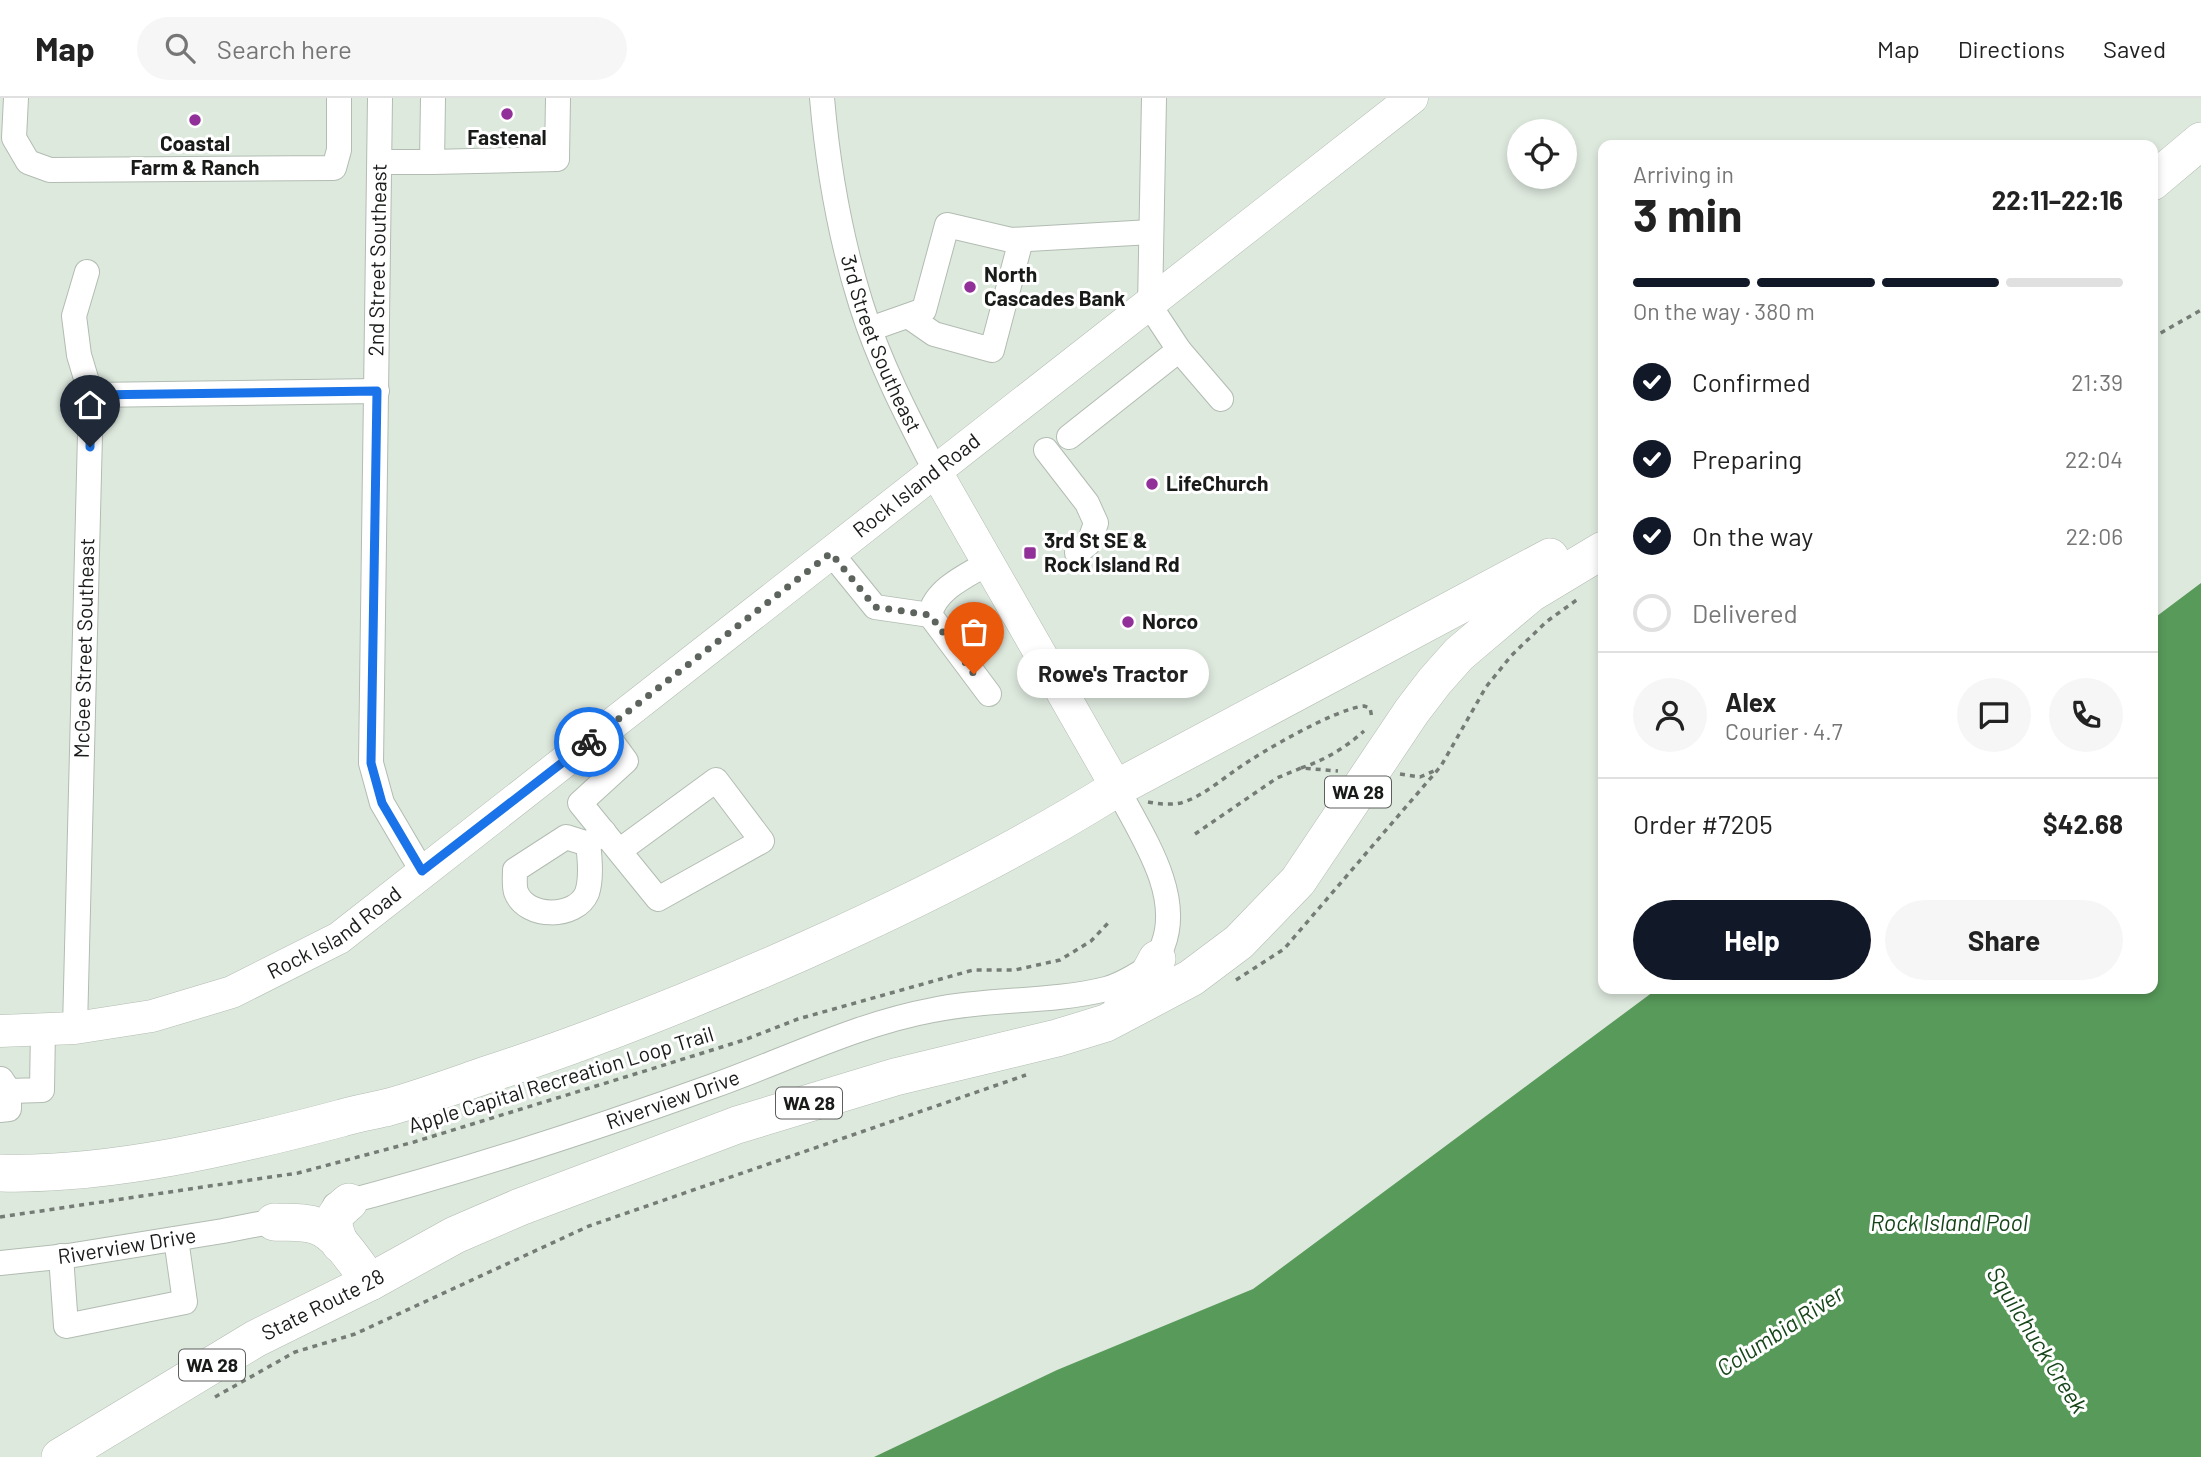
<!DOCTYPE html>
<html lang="en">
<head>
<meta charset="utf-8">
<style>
  body { margin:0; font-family:Barlow,sans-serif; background:#f6f6f6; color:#222; height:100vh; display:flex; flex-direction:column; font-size:26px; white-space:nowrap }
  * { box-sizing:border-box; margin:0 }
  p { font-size:23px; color:#767676 }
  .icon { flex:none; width:38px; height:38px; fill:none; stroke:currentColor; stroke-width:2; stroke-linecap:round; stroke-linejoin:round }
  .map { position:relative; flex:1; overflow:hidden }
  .details { position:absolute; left:1598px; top:42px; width:560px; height:854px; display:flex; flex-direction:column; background:#fff; border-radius:14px; box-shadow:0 4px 10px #0003 }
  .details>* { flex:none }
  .fabs { position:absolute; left:1507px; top:21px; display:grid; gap:14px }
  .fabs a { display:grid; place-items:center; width:70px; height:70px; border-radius:50%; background:#fff; box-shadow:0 4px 10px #0003; font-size:35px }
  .pin { position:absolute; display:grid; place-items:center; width:60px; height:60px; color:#fff; margin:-72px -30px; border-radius:50% 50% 50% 0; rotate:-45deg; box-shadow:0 0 7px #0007 }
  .pin .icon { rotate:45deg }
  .courier { position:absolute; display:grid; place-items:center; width:70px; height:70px; margin:-35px; border:5px solid #1a73e8; border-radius:50%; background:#fff; color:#222; box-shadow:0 2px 9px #0007 }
  .bubble { position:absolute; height:49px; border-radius:24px; background:#fff; box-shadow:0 4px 10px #0003; font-size:23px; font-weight:700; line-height:49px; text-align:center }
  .head em { font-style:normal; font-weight:700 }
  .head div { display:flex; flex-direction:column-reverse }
  .head { display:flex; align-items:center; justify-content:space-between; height:119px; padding:0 35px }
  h1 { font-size:46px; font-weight:700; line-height:52px }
  .bar { display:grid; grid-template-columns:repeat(4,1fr); gap:10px 7px; align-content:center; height:84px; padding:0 35px }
  .bar i { height:9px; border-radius:5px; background:#e0e0e0 }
  .bar .on { background:#111827 }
  .bar p { grid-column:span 4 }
  .line { display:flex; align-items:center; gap:18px; padding:0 35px; border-top:2px solid #e0e0e0 }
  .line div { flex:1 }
  .round { display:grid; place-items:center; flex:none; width:74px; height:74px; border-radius:37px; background:#f6f6f6 }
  ol { padding:0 35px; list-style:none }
  li { display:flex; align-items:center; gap:21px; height:77px }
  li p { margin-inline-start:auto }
  li .icon { padding:7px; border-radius:50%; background:#111827; color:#fff; stroke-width:4 }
  li:last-child { color:#767676 }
  li i { width:38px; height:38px; border:4px solid #e0e0e0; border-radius:50% }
  .action { display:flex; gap:14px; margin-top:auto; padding:14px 35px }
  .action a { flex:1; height:80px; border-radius:42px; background:#111827; color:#fff; font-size:28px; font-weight:700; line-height:80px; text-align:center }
  .action a+a { background:#f6f6f6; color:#222 }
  header { display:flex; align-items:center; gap:42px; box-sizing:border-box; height:98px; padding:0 35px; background:#fff; border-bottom:2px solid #e0e0e0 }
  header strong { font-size:33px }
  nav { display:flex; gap:38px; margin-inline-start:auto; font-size:24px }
  .search { width:490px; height:63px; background:#f6f6f6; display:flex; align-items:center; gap:18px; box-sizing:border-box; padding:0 24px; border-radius:38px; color:#767676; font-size:26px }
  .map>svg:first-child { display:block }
  .water { fill:#589a5a }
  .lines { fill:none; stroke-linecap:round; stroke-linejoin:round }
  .minor-casing { stroke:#b2bcb2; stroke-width:26 }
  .major-casing { stroke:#b2bcb2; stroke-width:33 }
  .highway-casing { stroke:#b2bcb2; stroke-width:38 }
  .path { stroke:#757c75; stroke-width:3.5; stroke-dasharray:5 5; stroke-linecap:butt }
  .minor { stroke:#fff; stroke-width:24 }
  .major { stroke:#fff; stroke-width:32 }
  .highway { stroke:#fff; stroke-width:37 }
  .done { stroke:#5d635d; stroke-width:7; stroke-dasharray:0 12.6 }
  .route { stroke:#1a73e8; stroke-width:9 }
  .poi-dot { fill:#913098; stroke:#fff; stroke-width:2.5 }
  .labels { text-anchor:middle; stroke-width:6; stroke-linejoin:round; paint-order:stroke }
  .shield { fill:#fff; stroke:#5d5f5d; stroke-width:2 }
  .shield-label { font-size:19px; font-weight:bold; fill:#181b18 }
  .poi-label { font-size:21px; font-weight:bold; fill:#181b18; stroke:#fff; text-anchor:start }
  .street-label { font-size:21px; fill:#181b18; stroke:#fff }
  .water-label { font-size:23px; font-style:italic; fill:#154519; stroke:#fff }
</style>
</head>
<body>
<header>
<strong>Map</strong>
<div class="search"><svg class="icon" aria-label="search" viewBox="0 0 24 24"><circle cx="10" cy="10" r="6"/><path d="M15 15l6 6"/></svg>Search here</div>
<nav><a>Map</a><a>Directions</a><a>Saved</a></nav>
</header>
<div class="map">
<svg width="2201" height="1359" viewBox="0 0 2201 1359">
  <rect width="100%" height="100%" fill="#dee9de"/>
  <polygon class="water" points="2201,485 2201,1359 874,1359 1057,1272 1253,1191 1657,891 2152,891 2153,521"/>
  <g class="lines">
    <g class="minor-casing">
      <g id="minor">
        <polyline points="16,0 14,40 28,64 50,72 334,70 339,52 339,0"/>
        <polyline points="380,0 371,665 382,705 422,773"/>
        <polyline points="433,0 432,64 557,61 558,0"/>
        <path id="s1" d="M822 0C828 70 840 139 861 206 879 264 907 318 935 372"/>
        <polyline points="380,64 432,64"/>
        <polyline points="908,218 934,236 992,252 1021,142"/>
        <polyline points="870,231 924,212 947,127 1011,142 1151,134"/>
        <polyline points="1179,252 1221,301"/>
        <polyline points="91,297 377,293"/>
        <polyline points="1069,339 1179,252 1150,208 1154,0"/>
        <polyline points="1046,352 1087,405 1096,425 1089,445 1077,455"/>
        <polyline points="831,455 875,509 930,517"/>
        <path d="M988 465C968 477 935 491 930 517L989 596"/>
        <polyline points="604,633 626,663 580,705 658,801 762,743 716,682 619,753"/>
        <path d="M588 746C590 761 592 780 587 795 576 821 526 821 516 794 514 788 515 779 515 772L566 739 588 746 604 734"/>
        <path id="s2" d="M75 930 91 297 79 257 74 218 87 174"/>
        <polyline points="9,993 42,992 43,931"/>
        <polyline points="0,1012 9,1011 9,993 1,981"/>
        <path id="s3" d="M335 1107C463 1074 588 1033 713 988 786 962 857 926 933 912 990 900 1050 905 1106 891 1121 887 1146 873 1156 862 1159 858 1161 852 1163 847 1183 795 1140 735 1117 690"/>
        <polyline points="61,1158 66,1228 185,1204 176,1141"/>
        <path id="s4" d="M0 1165 68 1158 223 1133 290 1120"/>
      </g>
    </g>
    <g class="major-casing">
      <g id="major">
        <polyline points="935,372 1117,690"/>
        <path id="s5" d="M0 933 75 930 152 918 232 894 339 840 1412 0"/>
      </g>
    </g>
    <g class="highway-casing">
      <g id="highway">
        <polyline points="2152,84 2201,43"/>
        <polyline points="1122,910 1143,887 1157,861"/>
        <path d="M0 1075C109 1078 237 1048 342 1020 357 1015 373 1013 389 1009 421 1000 454 988 486 977 594 942 700 899 804 853 911 805 1017 753 1117 690L1550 459"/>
        <path d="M274 1124C288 1125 304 1123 317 1128 339 1136 356 1166 370 1184"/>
        <path d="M340 1146C332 1125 330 1119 349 1104"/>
        <path id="s6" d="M60 1359 255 1241 370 1184 455 1137 520 1109 737 1027 895 979 1057 940 1106 925 1191 880 1239 844 1298 783 1412 613 1435 583 1459 556 1530 496 1603 452"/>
      </g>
    </g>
    <g class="path">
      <polyline points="2152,240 2201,212"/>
      <path d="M1301 670C1325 662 1345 650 1364 633"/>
      <polyline points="1400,676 1420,679 1436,672"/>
      <path d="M1148 704C1159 706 1170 707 1181 705 1201 699 1220 683 1237 671 1263 653 1335 611 1364 608L1370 610 1372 620"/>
      <polyline points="1195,736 1277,680 1301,670 1338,673"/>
      <polyline points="1236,882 1284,851 1441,668 1486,589 1511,558 1546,524 1578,501"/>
      <polyline points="0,1119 298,1075 414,1044 661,968 744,942 798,921 973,872 1015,872 1060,862 1091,843 1111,822"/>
      <polyline points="215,1299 295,1254 355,1236 589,1128 1026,977"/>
    </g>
    <use href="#minor" class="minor"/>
    <use href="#major" class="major"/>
    <use href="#highway" class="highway"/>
  </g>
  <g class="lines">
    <polyline class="done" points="589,644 831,455 875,509 930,517 974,576"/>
    <polyline class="route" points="90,349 91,297 377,293 371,665 382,705 422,773 589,644"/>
  </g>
  <g class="poi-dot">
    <circle cx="507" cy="16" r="7"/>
    <circle cx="195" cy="22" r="7"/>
    <circle cx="970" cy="189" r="7"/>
    <circle cx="1152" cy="386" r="7"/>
    <rect x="1023" y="448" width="14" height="14" rx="3.5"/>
    <circle cx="1128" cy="524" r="7"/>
  </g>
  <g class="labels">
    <g class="shield">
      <rect x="1325" y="678.5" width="66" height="31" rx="5"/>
      <rect x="776" y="989.5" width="66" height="31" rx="5"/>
      <rect x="179" y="1251.5" width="66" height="31" rx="5"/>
    </g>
    <g class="shield-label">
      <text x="1358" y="701">WA 28</text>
      <text x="809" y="1012">WA 28</text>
      <text x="212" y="1274">WA 28</text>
    </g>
    <g class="poi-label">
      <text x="507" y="47" text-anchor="middle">Fastenal</text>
      <text x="195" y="53" text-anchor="middle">Coastal<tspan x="195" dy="24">Farm &amp; Ranch</tspan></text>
      <text x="984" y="184">North<tspan x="984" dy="24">Cascades Bank</tspan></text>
      <text x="1166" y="393">LifeChurch</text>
      <text x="1044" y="450">3rd St SE &amp;<tspan x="1044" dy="24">Rock Island Rd</tspan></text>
      <text x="1142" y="531">Norco</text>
    </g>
    <g class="street-label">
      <text transform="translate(378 162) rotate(-89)" y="7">2nd Street Southeast</text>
      <text dy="7" stroke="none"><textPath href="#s1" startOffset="254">3rd Street Southeast</textPath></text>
      <text dy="7" stroke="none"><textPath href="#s5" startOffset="1090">Rock Island Road</textPath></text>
      <text dy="7" stroke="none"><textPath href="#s2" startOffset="380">McGee Street Southeast</textPath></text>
      <text dy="7" stroke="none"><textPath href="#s5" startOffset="355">Rock Island Road</textPath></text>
      <text transform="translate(561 982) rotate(-17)" y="7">Apple Capital Recreation Loop Trail</text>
      <text dy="7" stroke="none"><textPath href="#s3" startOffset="354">Riverview Drive</textPath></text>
      <text dy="7" stroke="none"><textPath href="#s4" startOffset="128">Riverview Drive</textPath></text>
      <text dy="7" stroke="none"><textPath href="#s6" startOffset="304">State Route 28</textPath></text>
    </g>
    <g class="water-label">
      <text x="1949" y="1133">Rock Island Pool</text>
      <text transform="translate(1780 1233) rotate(-33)" y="8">Columbia River</text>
      <text transform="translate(2037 1242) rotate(58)" y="8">Squilchuck Creek</text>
    </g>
  </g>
</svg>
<div class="fabs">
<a><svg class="icon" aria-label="locate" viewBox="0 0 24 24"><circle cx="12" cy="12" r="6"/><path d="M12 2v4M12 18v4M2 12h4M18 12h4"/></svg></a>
</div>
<div class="pin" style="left:974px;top:576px;background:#ea580c"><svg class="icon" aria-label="bag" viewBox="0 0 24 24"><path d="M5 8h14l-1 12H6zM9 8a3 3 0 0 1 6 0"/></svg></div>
<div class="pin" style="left:90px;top:349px;background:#1f2937"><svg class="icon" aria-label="home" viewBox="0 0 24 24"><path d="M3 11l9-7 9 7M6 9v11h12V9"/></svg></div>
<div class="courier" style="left:589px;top:644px"><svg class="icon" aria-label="bike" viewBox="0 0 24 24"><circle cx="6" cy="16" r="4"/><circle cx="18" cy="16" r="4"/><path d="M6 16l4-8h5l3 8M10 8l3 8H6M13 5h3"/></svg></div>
<div class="bubble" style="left:1017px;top:551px;width:192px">Rowe's Tractor</div>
<section class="details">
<div class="head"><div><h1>3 min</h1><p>Arriving in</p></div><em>22:11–22:16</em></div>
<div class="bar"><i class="on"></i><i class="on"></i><i class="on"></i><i></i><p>On the way · 380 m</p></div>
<ol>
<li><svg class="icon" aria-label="check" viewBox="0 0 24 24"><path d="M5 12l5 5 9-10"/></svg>Confirmed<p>21:39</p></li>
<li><svg class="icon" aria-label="check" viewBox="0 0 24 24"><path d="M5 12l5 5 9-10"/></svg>Preparing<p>22:04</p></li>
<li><svg class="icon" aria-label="check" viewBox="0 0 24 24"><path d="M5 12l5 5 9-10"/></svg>On the way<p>22:06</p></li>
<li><i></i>Delivered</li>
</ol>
<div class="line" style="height:126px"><a class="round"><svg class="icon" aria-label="person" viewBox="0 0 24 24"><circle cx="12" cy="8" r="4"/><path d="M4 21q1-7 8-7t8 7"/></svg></a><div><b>Alex</b><p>Courier · 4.7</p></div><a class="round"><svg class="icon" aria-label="chat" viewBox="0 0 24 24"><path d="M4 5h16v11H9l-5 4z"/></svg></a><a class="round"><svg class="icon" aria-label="phone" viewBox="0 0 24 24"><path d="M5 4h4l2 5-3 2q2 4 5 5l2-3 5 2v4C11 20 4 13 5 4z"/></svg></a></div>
<div class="line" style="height:91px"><div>Order #7205</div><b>$42.68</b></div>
<div class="action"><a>Help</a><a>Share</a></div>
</section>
</div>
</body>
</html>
